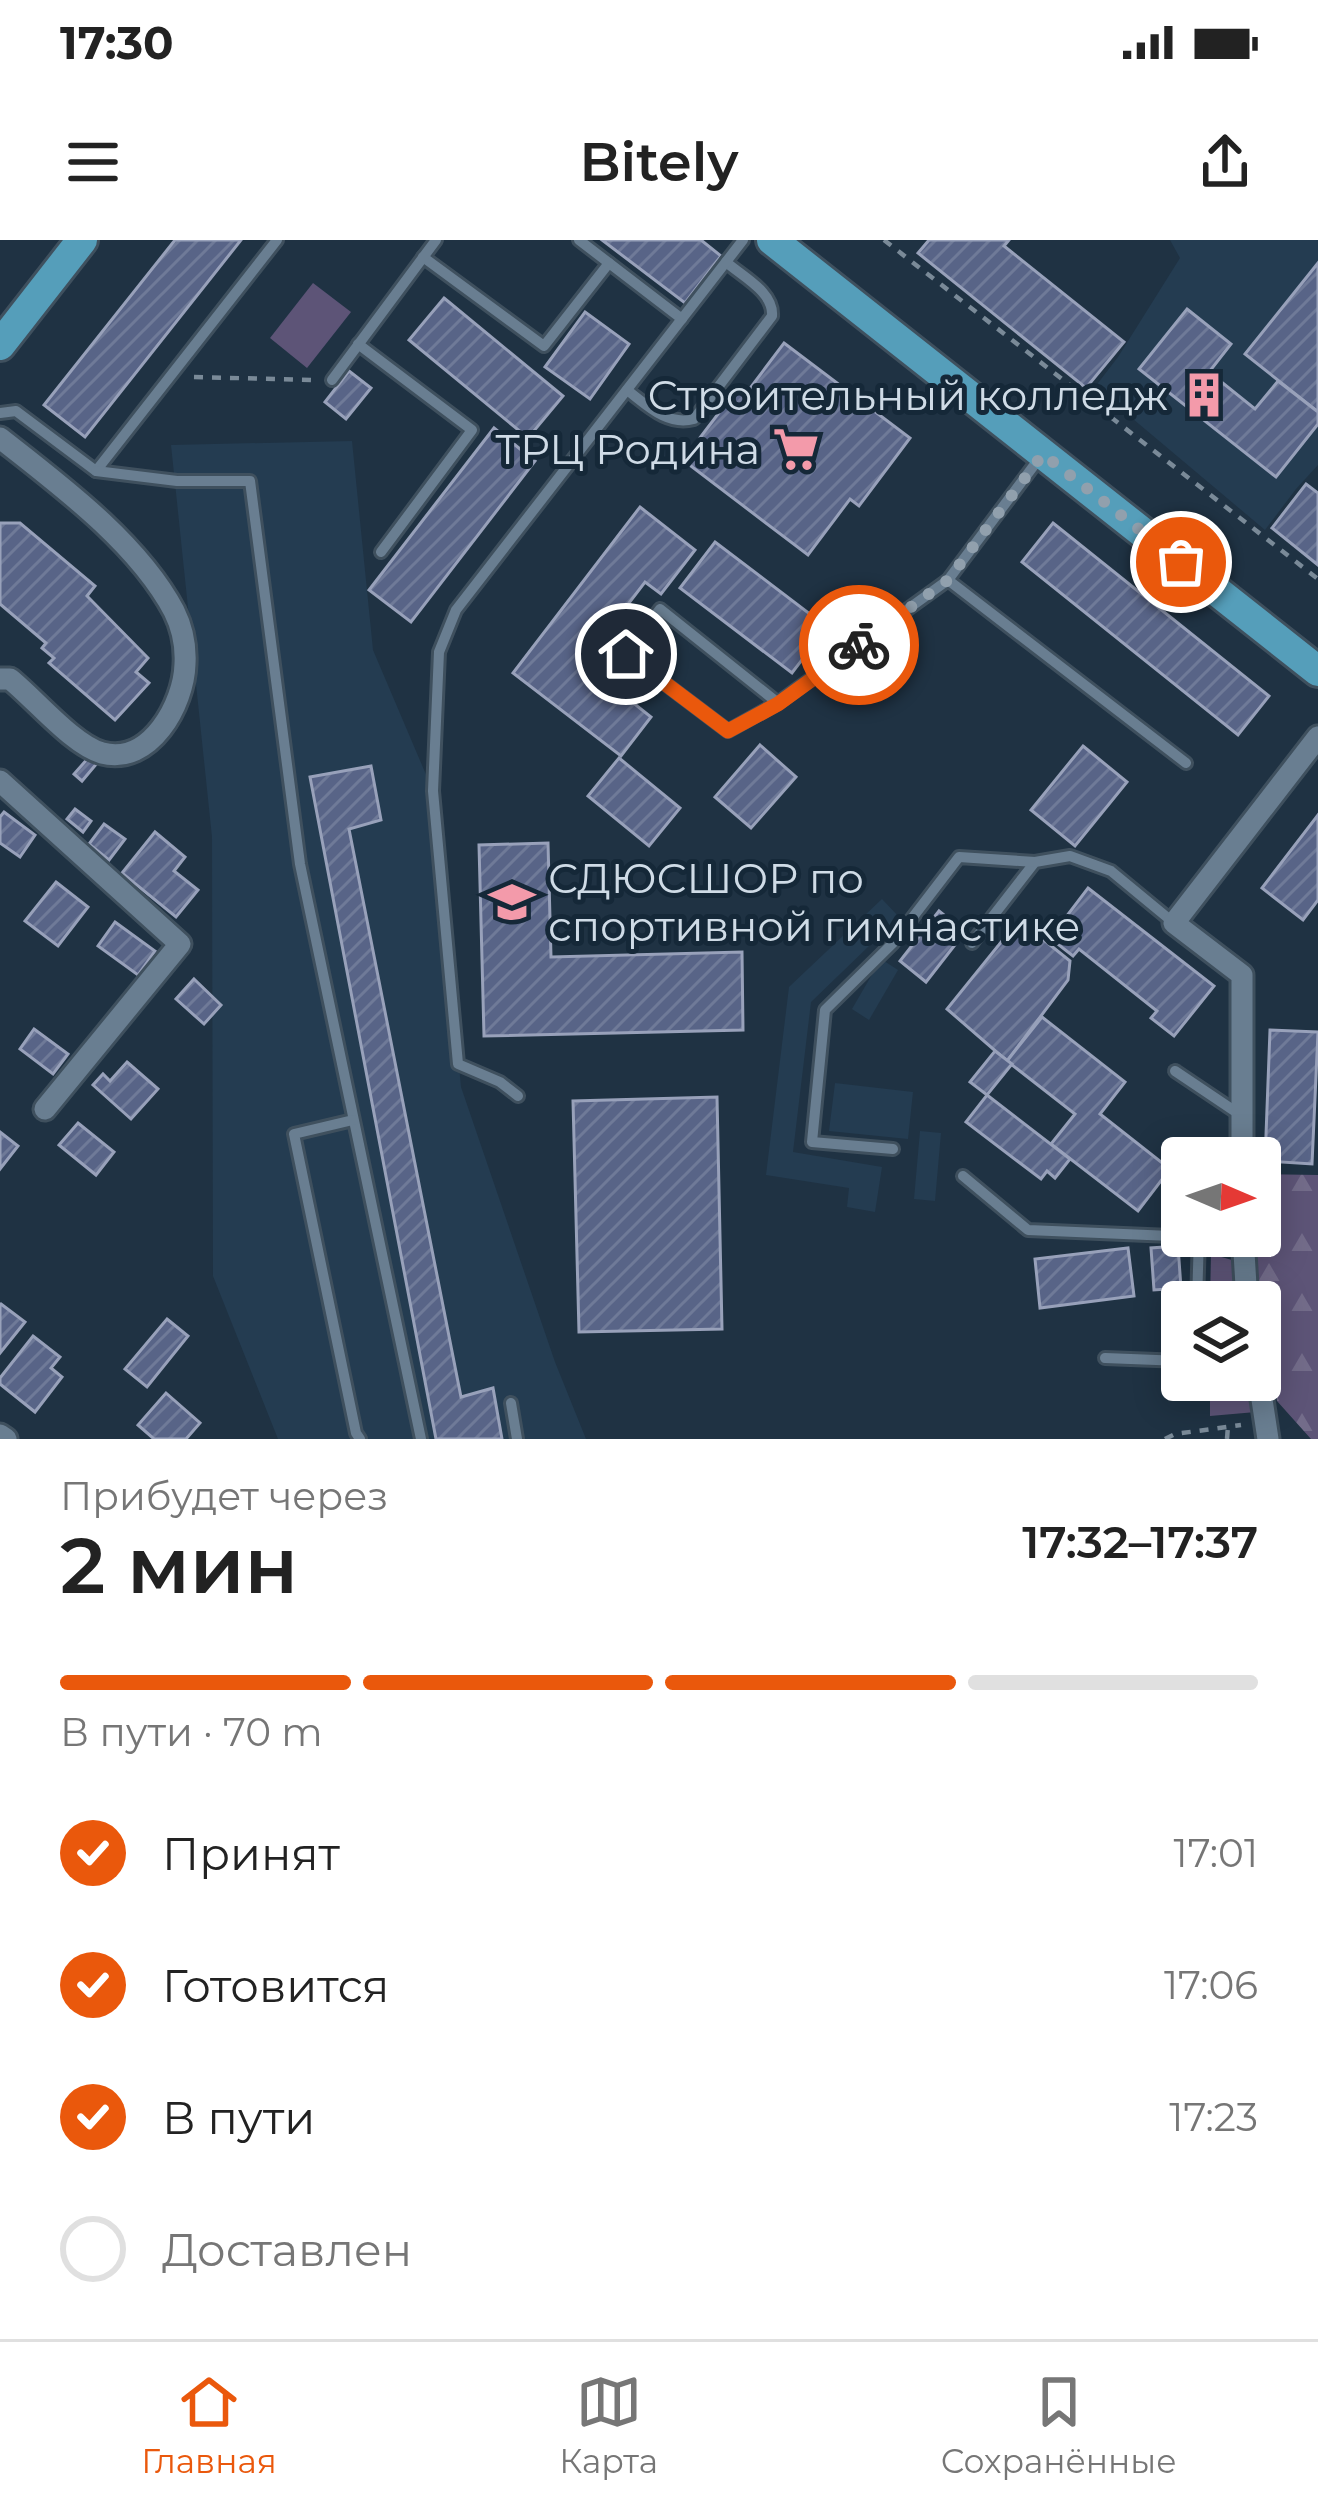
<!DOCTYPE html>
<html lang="ru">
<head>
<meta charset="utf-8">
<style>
  body { margin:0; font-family:Montserrat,sans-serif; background:#f2f2f2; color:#222; height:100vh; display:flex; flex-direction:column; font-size:45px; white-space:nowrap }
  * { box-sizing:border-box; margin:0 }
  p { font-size:39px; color:#767676 }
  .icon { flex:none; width:66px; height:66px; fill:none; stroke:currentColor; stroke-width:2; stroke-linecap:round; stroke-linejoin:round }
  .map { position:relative; height:1199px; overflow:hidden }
  .sheet { display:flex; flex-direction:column; background:#fff; flex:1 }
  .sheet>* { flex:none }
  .needle { width:78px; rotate:92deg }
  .controls { position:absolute; left:1161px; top:897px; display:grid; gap:24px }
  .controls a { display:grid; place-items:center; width:120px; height:120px; border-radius:12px; background:#fff; box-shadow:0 6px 30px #0003; font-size:60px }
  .pin { position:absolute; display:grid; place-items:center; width:102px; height:102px; color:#fff; margin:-51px; border:6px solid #fff; border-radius:50%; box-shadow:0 3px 12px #0007 }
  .courier { position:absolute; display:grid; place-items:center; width:120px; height:120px; margin:-60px; border:9px solid #ea580c; border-radius:50%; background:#fff; color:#222; box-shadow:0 3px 15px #0007 }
  .head em { font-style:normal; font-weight:600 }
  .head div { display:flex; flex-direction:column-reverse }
  .head { display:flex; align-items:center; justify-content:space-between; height:204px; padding:0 60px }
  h1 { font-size:78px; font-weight:600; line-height:90px }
  .bar { display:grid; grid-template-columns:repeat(4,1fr); gap:18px 12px; align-content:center; height:144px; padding:0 60px }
  .bar i { height:15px; border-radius:9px; background:#e0e0e0 }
  .bar .current { background:#ea580c }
  .bar p { grid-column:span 4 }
  ol { padding:0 60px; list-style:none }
  li { display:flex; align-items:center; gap:36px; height:132px }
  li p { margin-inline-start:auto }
  li .icon { padding:12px; border-radius:50%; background:#ea580c; color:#fff; stroke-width:4 }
  li:last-child { color:#767676 }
  li i { width:66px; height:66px; border:6px solid #e0e0e0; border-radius:50% }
  .status { display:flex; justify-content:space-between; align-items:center; height:84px; padding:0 60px; background:#fff; direction:ltr }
  .status svg { height:33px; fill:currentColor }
  header { display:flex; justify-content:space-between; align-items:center; height:156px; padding:0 60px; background:#fff; font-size:54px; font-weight:600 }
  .dock { display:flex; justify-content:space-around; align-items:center; height:168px; border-top:3px solid #e0e0e0; background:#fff; font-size:33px; color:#767676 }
  .dock a { display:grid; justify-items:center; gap:6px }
  .dock .current { color:#ea580c }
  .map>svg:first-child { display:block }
  .built { fill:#243c51 }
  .green { fill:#5d5477 }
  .forest { fill:url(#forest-firs) }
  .building { fill:url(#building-hatch); stroke:#98a1ba; stroke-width:3 }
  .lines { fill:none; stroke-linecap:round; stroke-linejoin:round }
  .service-casing { stroke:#3f505e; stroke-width:16 }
  .minor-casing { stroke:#3f505e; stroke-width:27 }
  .primary-casing { stroke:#3f505e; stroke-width:36 }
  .path { stroke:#7a8a98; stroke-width:4.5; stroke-dasharray:9 9; stroke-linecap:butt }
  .service { stroke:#697e91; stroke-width:10 }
  .minor { stroke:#697e91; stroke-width:21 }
  .primary { stroke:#559eba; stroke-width:30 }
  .done { stroke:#91a0ad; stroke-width:12; stroke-dasharray:0 21.6 }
  .route { stroke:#ea580c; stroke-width:15 }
  .labels { text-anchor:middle; stroke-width:10; stroke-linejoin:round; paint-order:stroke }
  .poi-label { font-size:42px; fill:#cfdbe6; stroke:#152838; text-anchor:end }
</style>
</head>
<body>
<div class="status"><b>17:30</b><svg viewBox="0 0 49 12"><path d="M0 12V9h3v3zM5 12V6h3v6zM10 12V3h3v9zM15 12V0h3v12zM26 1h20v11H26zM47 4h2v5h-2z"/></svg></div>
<header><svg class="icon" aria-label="menu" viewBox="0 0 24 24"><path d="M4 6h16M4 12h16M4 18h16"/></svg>Bitely<svg class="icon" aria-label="share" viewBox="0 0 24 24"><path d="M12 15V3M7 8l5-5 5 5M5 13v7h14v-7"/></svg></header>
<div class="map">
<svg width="1318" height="1199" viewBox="0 0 1318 1199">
  <defs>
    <pattern id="forest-firs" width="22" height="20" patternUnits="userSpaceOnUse" patternTransform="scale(3)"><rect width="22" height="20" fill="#5d5477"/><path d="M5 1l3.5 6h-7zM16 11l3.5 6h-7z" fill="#736c8a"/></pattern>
    <pattern id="building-hatch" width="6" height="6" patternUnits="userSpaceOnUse" patternTransform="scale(3)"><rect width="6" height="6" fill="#586487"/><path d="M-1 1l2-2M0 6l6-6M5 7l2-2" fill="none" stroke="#6f7a98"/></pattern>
  </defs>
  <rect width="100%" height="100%" fill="#1f3243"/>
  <g class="built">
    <polygon points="1170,0 1318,0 1318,225 1296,249 1265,290 1095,147 1118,117 1180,18"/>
    <polygon points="352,201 373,410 433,551 461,847 555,1122 586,1199 278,1199 213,1036 212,597 171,205"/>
    <polygon points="882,659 899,677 811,762 793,912 882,927 875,972 847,967 849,948 766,935 789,747"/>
    <polygon points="881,719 898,730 869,780 852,769"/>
    <polygon points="835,843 913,852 908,899 829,891"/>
    <polygon points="920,891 941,893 935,961 914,959"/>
  </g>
  <g class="green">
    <polygon points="313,43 351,72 307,128 270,98"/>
    <polygon points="1211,1014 1232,1020 1239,1062 1210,1062"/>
    <polygon points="1210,1140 1251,1140 1256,1172 1210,1176"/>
  </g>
  <polygon class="forest" points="1260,934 1318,935 1318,1199 1311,1199 1277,1161 1271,1117 1260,1077 1260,1062 1256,1062 1254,1057 1254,996 1260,996"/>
  <g class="building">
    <polygon points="175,0 241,0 85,197 44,165"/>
    <polygon points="602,0 701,0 721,16 685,63"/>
    <polygon points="929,0 1009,0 1004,6 1124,102 1086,148 918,13"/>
    <polygon points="1318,23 1318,172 1245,114"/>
    <polygon points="444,58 563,156 528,198 409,100"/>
    <polygon points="1187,69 1231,104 1209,132 1255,169 1278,141 1318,172 1318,184 1276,237 1139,129"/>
    <polygon points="585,72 629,104 590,159 545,127"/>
    <polygon points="784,103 910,198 859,266 850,259 808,315 683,220 737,149 745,155"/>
    <polygon points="349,131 371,148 346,179 325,162"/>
    <polygon points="494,188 535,221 411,382 369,350"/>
    <polygon points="1306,244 1318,253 1318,325 1272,288"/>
    <polygon points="640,267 695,310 661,354 645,342 583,423 651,477 621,516 513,433"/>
    <polygon points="0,283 20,283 95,346 87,356 148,418 136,432 149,443 115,480 49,423 54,418 42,408 46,403 0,364"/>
    <polygon points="1053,283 1269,456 1238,495 1022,322"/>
    <polygon points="715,302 827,387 792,433 680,348"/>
    <polygon points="760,505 796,537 751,588 715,557"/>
    <polygon points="1083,506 1127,542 1075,606 1031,570"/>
    <polygon points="90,516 98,522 82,541 74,534"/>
    <polygon points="619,518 680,568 649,606 588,556"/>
    <polygon points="371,526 381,580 349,589 461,1157 493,1148 502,1199 436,1199 310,537"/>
    <polygon points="75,569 91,581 83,592 67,579"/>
    <polygon points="4,572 35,595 20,617 0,603 0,577"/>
    <polygon points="1318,575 1318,660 1303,680 1262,648"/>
    <polygon points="104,584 125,599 109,620 89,604"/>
    <polygon points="155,592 185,617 174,631 198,650 176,677 122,633"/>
    <polygon points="548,603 551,717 742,712 743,790 484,796 479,605"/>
    <polygon points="56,642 88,667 58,706 25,681"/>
    <polygon points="1088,648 1214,746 1174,796 1151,778 1157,771 1079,709 1073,716 1050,698"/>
    <polygon points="939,671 965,692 926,742 900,721"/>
    <polygon points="1019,680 1070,721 1068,740 1007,821 947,769"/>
    <polygon points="115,682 155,711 138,735 98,706"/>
    <polygon points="194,739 221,765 204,784 176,759"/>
    <polygon points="1042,777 1125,842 1100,874 1170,929 1138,971 1051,904 1075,874 1007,821"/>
    <polygon points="34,789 68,814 53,834 20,809"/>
    <polygon points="1270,790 1318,792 1312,924 1265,921"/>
    <polygon points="995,811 1012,824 987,855 970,842"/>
    <polygon points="127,822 158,849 131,879 93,845 103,834 110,841"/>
    <polygon points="987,855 1070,919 1055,938 1047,931 1041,939 966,882"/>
    <polygon points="717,857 722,1089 579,1092 573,861"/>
    <polygon points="78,883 114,912 96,935 59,905"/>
    <polygon points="0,892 18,906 0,929"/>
    <polygon points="1178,1006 1181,1048 1154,1050 1151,1008"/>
    <polygon points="1128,1008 1134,1056 1040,1068 1035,1019"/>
    <polygon points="1,1064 25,1082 0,1113 0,1065"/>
    <polygon points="167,1079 188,1096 147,1147 125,1129"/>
    <polygon points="33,1096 60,1117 51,1128 62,1137 35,1172 0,1144 0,1138"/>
    <polygon points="166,1153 200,1183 186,1199 154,1199 138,1185"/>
  </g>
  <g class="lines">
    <g class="service-casing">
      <g id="service">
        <polyline points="579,0 682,79"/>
        <polyline points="423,17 544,106 609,23"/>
        <polyline points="358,104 472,190 381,312"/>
        <polyline points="332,140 436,0"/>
        <path d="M627 150C648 166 667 186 694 179L772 76C774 52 743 37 726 22"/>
        <polyline points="0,173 16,171 96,231 277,0"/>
        <polyline points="96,231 177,241 250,241 300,624 421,1199"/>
        <polyline points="948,340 1186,523"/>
        <polyline points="778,463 728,491 626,414 660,369 778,463 948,340 1041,216"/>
        <polyline points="972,703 1035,622 1070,616 1111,631 1174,683"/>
        <polyline points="1175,831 1242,876"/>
        <polyline points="518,856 500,842 458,824 433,551 439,412 456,370 743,0"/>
        <polyline points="353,880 294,894 356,1193 360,1199"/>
        <polyline points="893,909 812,902 825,770 893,703 959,617 1035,622"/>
        <polyline points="963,936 1028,990 1243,999"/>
        <polyline points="1197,1062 1199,997"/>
        <polyline points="1105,1118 1182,1121"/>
        <polyline points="511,1163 517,1199"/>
      </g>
    </g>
    <g class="minor-casing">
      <g id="minor">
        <path d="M0 198C60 245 138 303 174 371 182 387 186 406 185 424 184 464 150 526 102 513 73 505 35 459 10 439H0"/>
        <polyline points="0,541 180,704 45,869"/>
        <polyline points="1242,918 1242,735 1174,683 1318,497"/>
        <polyline points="1243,996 1247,1062"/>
        <polyline points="1259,1140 1268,1199"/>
        <polyline points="0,1195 6,1199"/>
      </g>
    </g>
    <g class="primary-casing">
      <g id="primary">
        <polyline points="772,0 1318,431"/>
        <polyline points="0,105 82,0"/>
      </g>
    </g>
    <g class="path">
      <polyline points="884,0 1318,339"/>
      <polyline points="194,137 314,140"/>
      <polyline points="1165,1199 1175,1194 1241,1185"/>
      <polyline points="1227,1199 1228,1186"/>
    </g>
    <use href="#service" class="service"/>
    <use href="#minor" class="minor"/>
    <use href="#primary" class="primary"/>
  </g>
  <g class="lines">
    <polyline class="done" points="859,405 948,340 1043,214 1181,322"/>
    <polyline class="route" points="626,414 728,491 778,464 859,405"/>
  </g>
  <defs>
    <g id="building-bare" transform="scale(3.6)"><path d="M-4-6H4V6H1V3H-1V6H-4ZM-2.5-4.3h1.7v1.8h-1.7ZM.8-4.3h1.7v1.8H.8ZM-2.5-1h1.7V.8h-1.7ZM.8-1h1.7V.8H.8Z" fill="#f39aaa" stroke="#152838" stroke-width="2.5" paint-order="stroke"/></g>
    <g id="supermarket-bare" transform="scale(3.6)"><path d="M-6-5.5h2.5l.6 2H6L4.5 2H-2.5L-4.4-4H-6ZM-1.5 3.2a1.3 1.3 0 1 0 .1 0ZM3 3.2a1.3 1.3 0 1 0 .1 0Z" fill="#f39aaa" stroke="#152838" stroke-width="2.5" paint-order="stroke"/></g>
    <g id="school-bare" transform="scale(3.6)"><path d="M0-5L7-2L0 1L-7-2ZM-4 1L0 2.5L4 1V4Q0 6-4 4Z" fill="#f39aaa" stroke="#152838" stroke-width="2.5" paint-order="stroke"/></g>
  </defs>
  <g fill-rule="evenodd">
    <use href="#building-bare" x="1204" y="155"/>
    <use href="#supermarket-bare" x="796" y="209"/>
    <use href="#school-bare" x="512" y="662"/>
  </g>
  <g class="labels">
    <g class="poi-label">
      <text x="1168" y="170">Строительный колледж</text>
      <text x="760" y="224">ТРЦ Родина</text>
      <text x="548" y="653" text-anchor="start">СДЮСШОР по<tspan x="548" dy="48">спортивной гимнастике</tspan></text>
    </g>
  </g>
</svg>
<div class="controls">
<a><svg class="needle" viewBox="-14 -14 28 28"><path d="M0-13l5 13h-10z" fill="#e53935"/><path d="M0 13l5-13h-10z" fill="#767676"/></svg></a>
<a><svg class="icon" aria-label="layers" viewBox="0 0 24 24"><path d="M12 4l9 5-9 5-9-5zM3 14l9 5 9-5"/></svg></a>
</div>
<div class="pin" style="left:1181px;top:322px;background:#ea580c"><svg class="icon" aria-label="bag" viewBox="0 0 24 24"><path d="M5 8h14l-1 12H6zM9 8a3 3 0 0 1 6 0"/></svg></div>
<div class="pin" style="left:626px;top:414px;background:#1f2937"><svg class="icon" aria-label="home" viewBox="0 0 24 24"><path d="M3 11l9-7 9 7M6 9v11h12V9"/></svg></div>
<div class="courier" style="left:859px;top:405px"><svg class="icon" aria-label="bike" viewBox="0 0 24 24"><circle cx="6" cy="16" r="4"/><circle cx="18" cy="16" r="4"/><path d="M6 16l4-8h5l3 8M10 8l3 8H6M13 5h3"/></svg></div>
</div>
<section class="sheet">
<div class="head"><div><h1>2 мин</h1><p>Прибудет через</p></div><em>17:32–17:37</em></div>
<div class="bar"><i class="current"></i><i class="current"></i><i class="current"></i><i></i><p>В пути · 70 m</p></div>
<ol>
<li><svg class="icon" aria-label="check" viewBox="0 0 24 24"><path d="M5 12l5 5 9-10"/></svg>Принят<p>17:01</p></li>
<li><svg class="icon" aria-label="check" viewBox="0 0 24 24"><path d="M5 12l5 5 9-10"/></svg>Готовится<p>17:06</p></li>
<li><svg class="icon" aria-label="check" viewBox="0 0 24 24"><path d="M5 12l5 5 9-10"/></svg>В пути<p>17:23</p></li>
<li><i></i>Доставлен</li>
</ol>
</section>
<nav class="dock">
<a class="current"><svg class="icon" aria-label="home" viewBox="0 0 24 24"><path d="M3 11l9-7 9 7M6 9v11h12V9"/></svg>Главная</a>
<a><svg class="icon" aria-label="map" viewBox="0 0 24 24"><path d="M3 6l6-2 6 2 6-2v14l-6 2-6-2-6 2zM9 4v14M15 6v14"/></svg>Карта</a>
<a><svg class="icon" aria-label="saved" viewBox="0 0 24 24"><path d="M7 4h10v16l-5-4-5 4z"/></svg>Сохранённые</a>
</nav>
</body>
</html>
